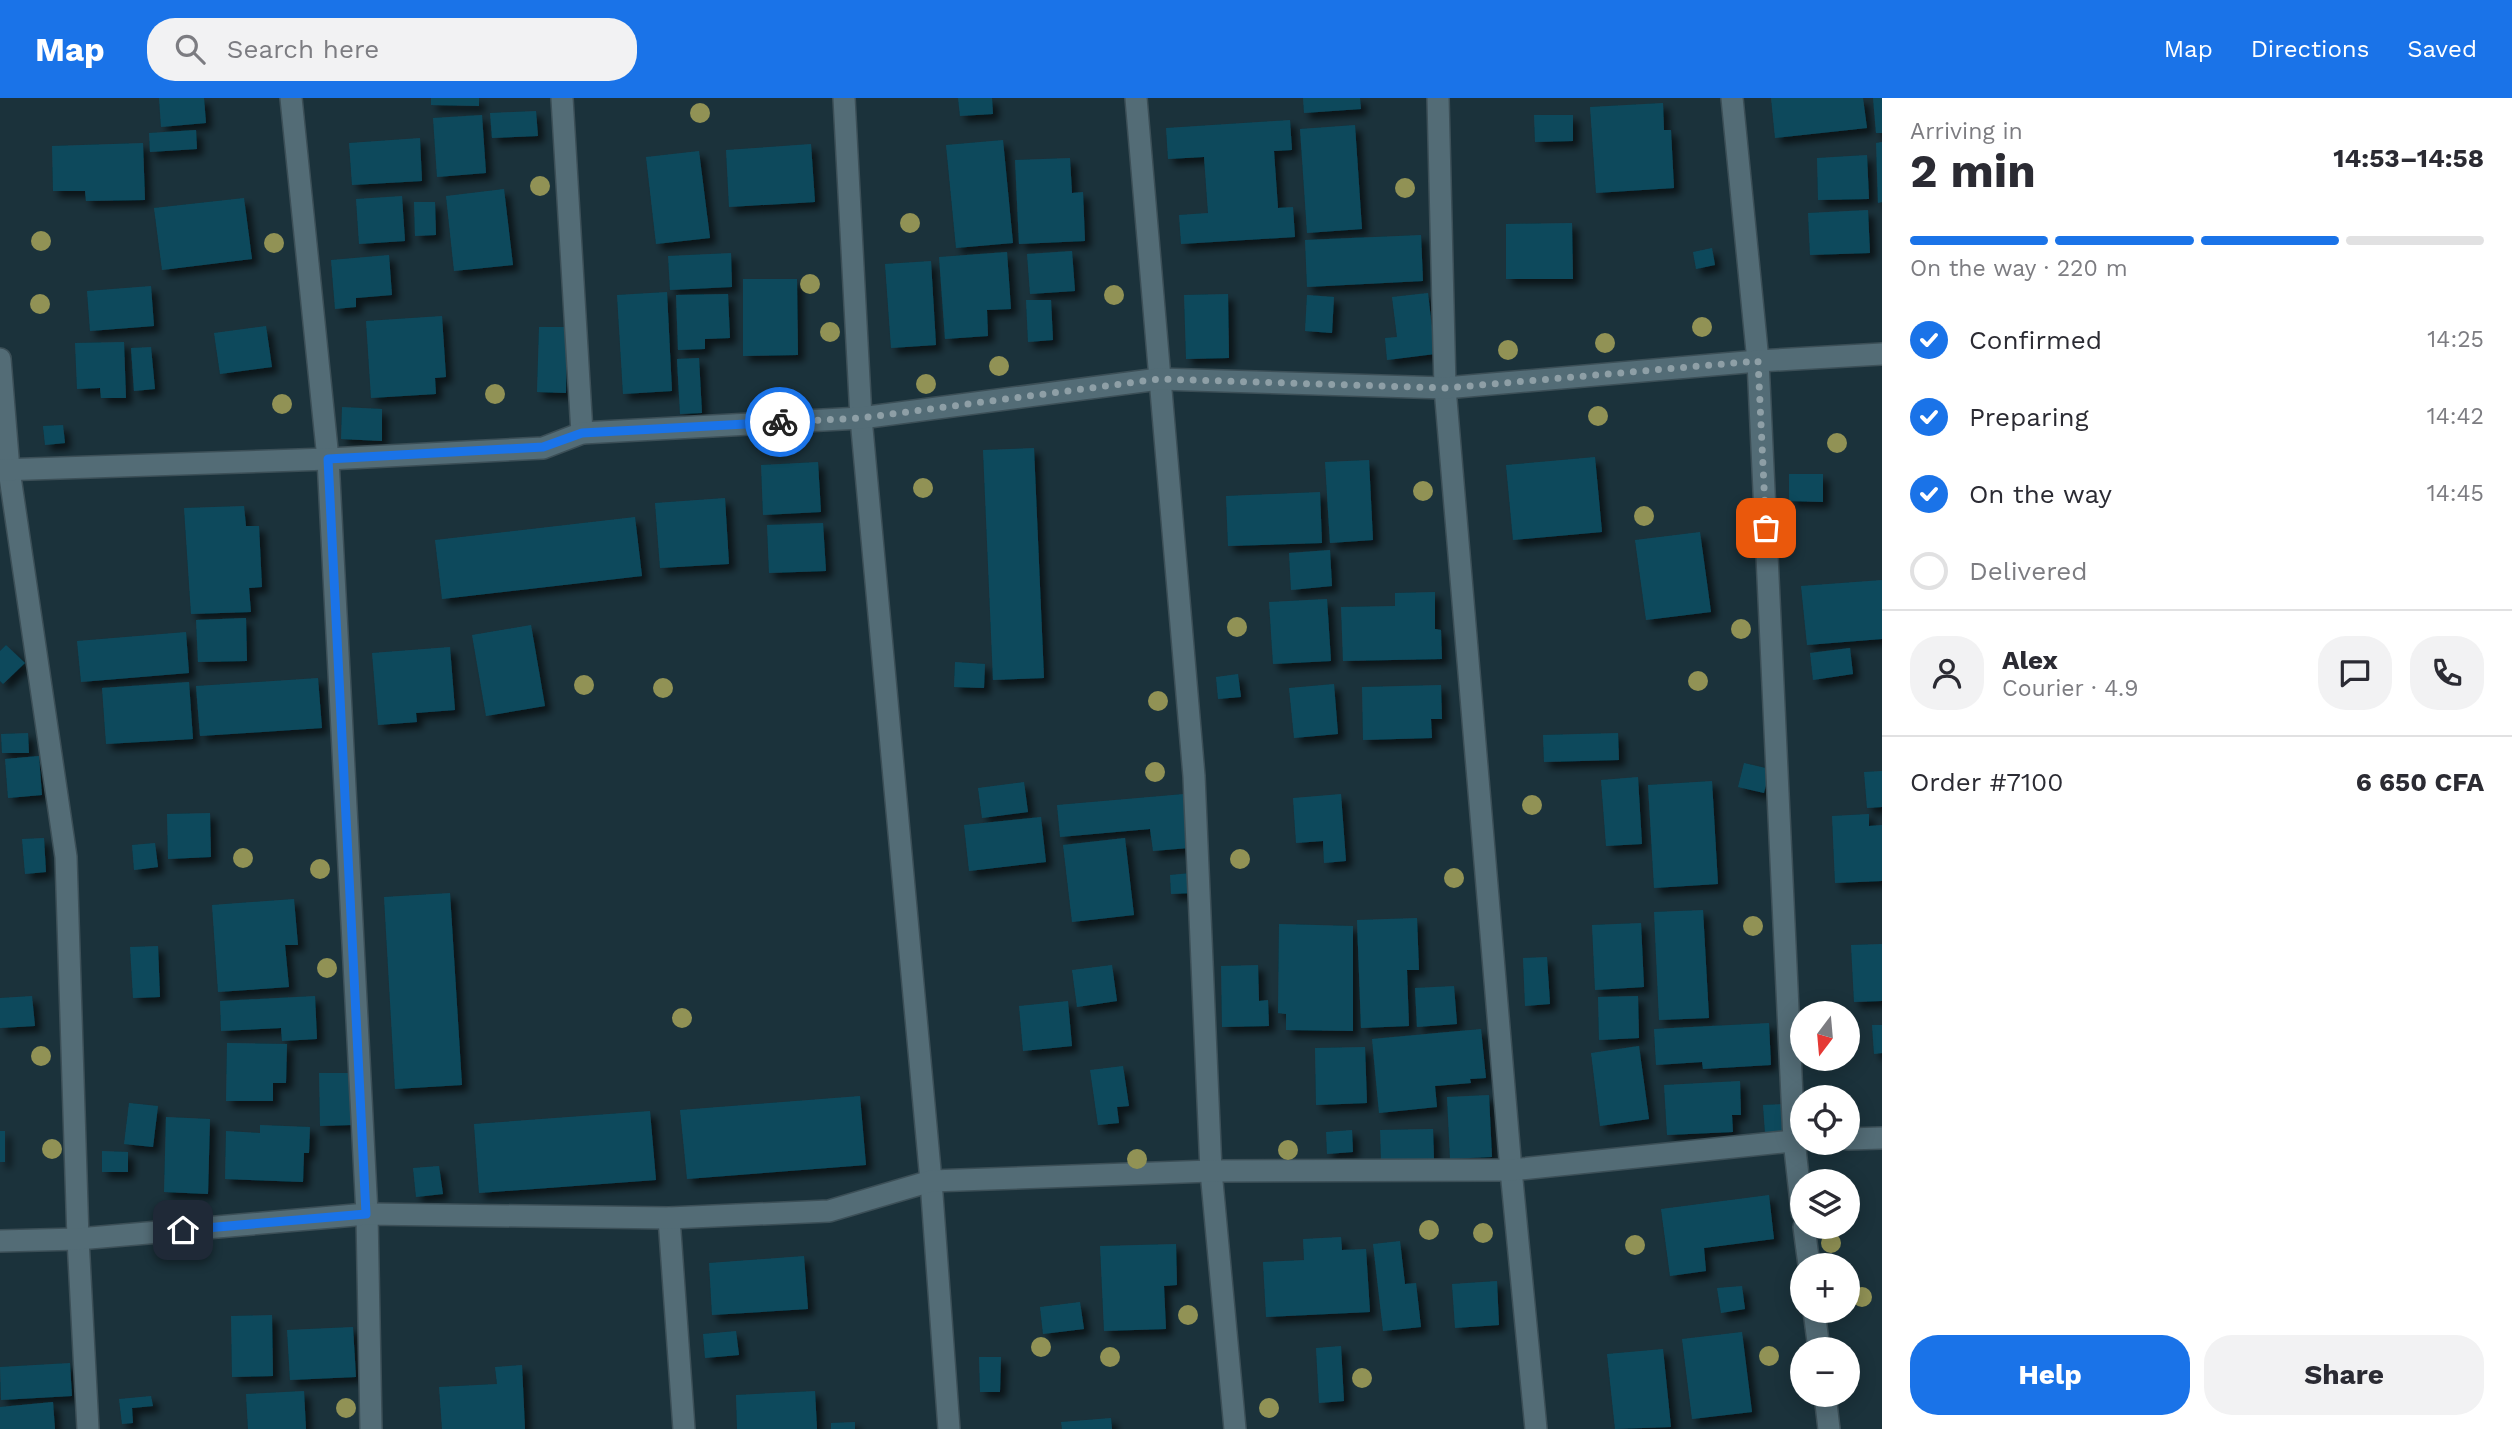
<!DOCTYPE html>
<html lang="en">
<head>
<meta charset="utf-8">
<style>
  body { margin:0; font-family:"Work Sans",sans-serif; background:#f2f2f3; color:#2b2b33; height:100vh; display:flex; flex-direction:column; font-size:26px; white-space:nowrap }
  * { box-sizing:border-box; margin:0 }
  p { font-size:23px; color:#7c7c81 }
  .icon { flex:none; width:38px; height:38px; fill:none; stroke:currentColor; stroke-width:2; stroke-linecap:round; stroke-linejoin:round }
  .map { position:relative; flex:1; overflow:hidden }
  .details { display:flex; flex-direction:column; background:#fff; width:630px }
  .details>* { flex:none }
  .needle { width:46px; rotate:196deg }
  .fabs { position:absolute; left:1790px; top:903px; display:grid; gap:14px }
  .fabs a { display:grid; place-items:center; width:70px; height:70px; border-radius:50%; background:#fff; box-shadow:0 4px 18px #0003; font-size:35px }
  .pin { position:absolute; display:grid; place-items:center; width:60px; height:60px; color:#fff; margin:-30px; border-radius:14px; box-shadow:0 4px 10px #0006 }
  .courier { position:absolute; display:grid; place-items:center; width:70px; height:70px; margin:-35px; border:5px solid #1a73e8; border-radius:50%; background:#fff; color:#222; box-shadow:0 2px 9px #0007 }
  .summary em { font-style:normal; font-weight:700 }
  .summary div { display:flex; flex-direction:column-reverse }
  .summary { display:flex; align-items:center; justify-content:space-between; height:119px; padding:0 28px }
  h1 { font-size:46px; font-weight:700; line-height:52px }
  .bar { display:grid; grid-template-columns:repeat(4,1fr); gap:10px 7px; align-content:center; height:84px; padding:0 28px }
  .bar i { height:9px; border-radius:5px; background:#e1e1e2 }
  .bar .active { background:#1a73e8 }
  .bar p { grid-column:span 4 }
  .line { display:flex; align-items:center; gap:18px; padding:0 28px; border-top:2px solid #e1e1e2 }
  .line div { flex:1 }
  .round { display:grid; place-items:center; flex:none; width:74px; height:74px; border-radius:28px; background:#f2f2f3 }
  ol { padding:0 28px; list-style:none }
  li { display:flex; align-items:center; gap:21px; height:77px }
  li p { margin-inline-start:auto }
  li .icon { padding:7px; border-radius:50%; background:#1a73e8; color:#fff; stroke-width:4 }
  li:last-child { color:#7c7c81 }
  li i { width:38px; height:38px; border:4px solid #e1e1e2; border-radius:50% }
  .primary-button { display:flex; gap:14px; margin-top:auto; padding:14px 28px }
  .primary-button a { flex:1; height:80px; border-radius:28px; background:#1a73e8; color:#fff; font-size:28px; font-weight:700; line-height:80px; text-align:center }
  .primary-button a+a { background:#f2f2f3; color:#2b2b33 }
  header { display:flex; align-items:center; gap:42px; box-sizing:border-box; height:98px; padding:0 35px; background:#1a73e8; color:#fff }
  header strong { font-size:33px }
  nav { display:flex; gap:38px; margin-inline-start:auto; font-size:24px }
  .search { width:490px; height:63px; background:#f2f2f3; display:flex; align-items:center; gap:18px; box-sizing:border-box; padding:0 24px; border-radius:28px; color:#7c7c81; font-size:26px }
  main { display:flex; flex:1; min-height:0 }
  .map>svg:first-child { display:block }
  .building { fill:#0d495c; filter:url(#shadow) }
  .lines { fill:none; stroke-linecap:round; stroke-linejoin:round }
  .minor-casing { stroke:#3c4f57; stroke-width:24 }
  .minor { stroke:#536c76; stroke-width:21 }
  .tree { fill:#919255 }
  .done { stroke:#8e9fa6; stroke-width:7; stroke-dasharray:0 12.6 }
  .route { stroke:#1a73e8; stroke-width:9 }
</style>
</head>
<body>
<header>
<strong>Map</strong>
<div class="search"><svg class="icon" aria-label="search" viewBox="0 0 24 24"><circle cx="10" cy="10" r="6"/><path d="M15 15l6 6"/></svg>Search here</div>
<nav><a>Map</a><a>Directions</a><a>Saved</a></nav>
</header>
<main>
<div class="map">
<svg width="1882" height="1331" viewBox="0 0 1882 1331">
  <defs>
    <filter id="shadow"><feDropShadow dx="6" dy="6" stdDeviation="3.5" flood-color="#0009"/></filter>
  </defs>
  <rect width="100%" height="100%" fill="#1b323b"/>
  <g class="building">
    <polygon points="159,0 204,0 206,25 161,29"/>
    <polygon points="431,0 479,0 479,8 431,7"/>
    <polygon points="958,0 992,0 993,16 960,18"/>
    <polygon points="1303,0 1360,0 1361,11 1304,15"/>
    <polygon points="1771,0 1863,0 1867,30 1775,40"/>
    <polygon points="1873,0 1882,0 1882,35 1876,35"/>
    <polygon points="1663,5 1664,32 1671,32 1674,90 1596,95 1590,9"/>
    <polygon points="536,13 538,38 492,40 490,15"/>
    <polygon points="482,17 486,75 437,79 433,20"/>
    <polygon points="1534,17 1573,17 1573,43 1535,44"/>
    <polygon points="1290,22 1292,52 1274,53 1278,110 1293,109 1295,139 1181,146 1179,117 1208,115 1204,59 1168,61 1166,30"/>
    <polygon points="1355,27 1362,131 1307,135 1300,31"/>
    <polygon points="196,32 197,51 150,54 149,35"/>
    <polygon points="420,40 422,83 352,87 349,45"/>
    <polygon points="1003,42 1013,145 956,150 946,47"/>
    <polygon points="1882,44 1882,104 1878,105 1876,45"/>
    <polygon points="143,45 145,102 86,103 85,93 53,93 52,48"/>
    <polygon points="811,46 815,104 729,109 726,52"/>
    <polygon points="699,53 710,140 656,146 646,59"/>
    <polygon points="1867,57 1869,101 1818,102 1817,60"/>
    <polygon points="1070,60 1072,95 1083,94 1085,143 1019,146 1015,62"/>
    <polygon points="504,91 513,167 454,173 446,98"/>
    <polygon points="402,98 405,143 359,146 356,101"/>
    <polygon points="244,100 252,161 162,172 154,110"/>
    <polygon points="414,104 435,104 436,137 415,138"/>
    <polygon points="1868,112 1870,155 1810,157 1808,115"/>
    <polygon points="1572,125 1573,181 1506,181 1506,126"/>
    <polygon points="1421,137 1423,183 1307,189 1305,142"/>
    <polygon points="1712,150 1715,167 1696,171 1693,154"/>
    <polygon points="1072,153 1075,193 1030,196 1027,156"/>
    <polygon points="1007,154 1011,211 987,212 988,238 945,241 939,159"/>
    <polygon points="731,155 732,189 670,192 668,158"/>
    <polygon points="389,157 392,197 356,200 356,209 335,211 331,162"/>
    <polygon points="931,163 936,247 891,250 885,166"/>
    <polygon points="743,181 797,181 798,257 743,258"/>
    <polygon points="151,188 154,228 90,233 87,193"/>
    <polygon points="667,194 672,293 623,296 617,197"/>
    <polygon points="1428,195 1435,256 1387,262 1385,240 1397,239 1392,199"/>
    <polygon points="728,196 730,240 705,241 705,251 678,252 676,197"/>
    <polygon points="1228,196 1229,260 1186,261 1184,197"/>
    <polygon points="1307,197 1334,199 1332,235 1305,233"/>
    <polygon points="1026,202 1051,202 1053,242 1028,244"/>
    <polygon points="442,218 446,279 435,280 436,296 371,300 366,223"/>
    <polygon points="266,228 272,269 220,276 214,235"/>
    <polygon points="539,229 567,229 566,295 537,294"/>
    <polygon points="124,244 126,300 101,300 100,290 77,291 75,245"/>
    <polygon points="151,249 155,291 134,293 131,250"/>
    <polygon points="699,260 702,315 680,316 677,261"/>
    <polygon points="342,309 382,311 382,343 341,341"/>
    <polygon points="63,327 65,345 45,347 43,328"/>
    <polygon points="1034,350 1044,580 993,582 983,352"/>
    <polygon points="1595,359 1602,434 1513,442 1506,367"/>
    <polygon points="1369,362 1373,442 1330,445 1325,364"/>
    <polygon points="818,364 821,414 763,417 761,367"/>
    <polygon points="1789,376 1823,376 1823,404 1789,403"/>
    <polygon points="1320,394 1322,445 1228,448 1226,398"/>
    <polygon points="725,400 729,466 660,470 655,405"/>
    <polygon points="244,408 246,428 259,428 262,489 249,490 251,514 191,516 184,410"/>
    <polygon points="635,419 642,478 442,501 435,442"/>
    <polygon points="823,425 826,473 769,475 767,427"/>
    <polygon points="1700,434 1711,514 1646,522 1635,442"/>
    <polygon points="1330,452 1332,488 1291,492 1289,455"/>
    <polygon points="1882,482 1882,541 1807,547 1801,488"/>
    <polygon points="1435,494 1435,531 1441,532 1442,561 1343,563 1341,509 1395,508 1395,495"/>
    <polygon points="1327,501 1331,563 1273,566 1269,504"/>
    <polygon points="246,520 247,563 198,564 196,522"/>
    <polygon points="531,527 545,608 486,618 472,537"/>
    <polygon points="186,534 189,575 81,584 77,543"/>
    <polygon points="6,547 25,565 3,586 0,583 0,553"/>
    <polygon points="450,549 455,612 416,615 417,624 378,627 372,555"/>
    <polygon points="1850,550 1853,576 1813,582 1810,555"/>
    <polygon points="955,564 985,566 984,590 954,589"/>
    <polygon points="1238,576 1241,599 1218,601 1216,579"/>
    <polygon points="318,580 322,630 200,638 196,588"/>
    <polygon points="189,584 193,641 106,646 102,590"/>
    <polygon points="1334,586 1338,636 1294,640 1289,590"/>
    <polygon points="1441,587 1442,621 1431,621 1432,640 1363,642 1362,589"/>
    <polygon points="28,635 29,655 2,655 1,636"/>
    <polygon points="1618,635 1619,662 1544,664 1543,637"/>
    <polygon points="39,658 42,697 8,700 5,661"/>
    <polygon points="1744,665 1770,671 1764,695 1738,689"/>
    <polygon points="1882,673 1882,709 1867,710 1864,674"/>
    <polygon points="1638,679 1642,746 1606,748 1601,682"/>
    <polygon points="1712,683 1718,786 1654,790 1648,687"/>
    <polygon points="1024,684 1028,714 982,720 978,690"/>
    <polygon points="1184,696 1189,750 1153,753 1150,731 1060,739 1057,707"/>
    <polygon points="1341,696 1346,763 1324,765 1323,743 1296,745 1293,700"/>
    <polygon points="210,715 211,759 168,761 167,716"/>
    <polygon points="1869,716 1869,728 1882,727 1882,783 1835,785 1832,718"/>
    <polygon points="1041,719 1046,764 969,773 964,727"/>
    <polygon points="44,740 46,774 25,776 22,741"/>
    <polygon points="1125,740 1134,817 1072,824 1063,747"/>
    <polygon points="155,745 158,769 134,772 132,747"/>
    <polygon points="1191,775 1193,795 1171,796 1170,777"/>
    <polygon points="450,795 462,987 395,991 384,799"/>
    <polygon points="294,801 298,847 285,847 289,889 218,894 212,807"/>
    <polygon points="1703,812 1709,920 1659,922 1654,814"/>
    <polygon points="1417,820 1419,872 1407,872 1409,928 1361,930 1357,822"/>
    <polygon points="1641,825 1644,889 1595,892 1592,827"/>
    <polygon points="1279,826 1353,828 1353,933 1286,932 1286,916 1278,915"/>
    <polygon points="1882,846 1882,903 1854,904 1851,847"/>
    <polygon points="158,848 160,899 133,900 130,849"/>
    <polygon points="1547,859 1550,906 1525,908 1523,860"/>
    <polygon points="1112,867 1117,903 1077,909 1072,872"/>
    <polygon points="1258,867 1259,903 1268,902 1269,928 1222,929 1221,868"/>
    <polygon points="1454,888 1457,926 1417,929 1415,890"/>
    <polygon points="32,898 35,928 0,930 0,900"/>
    <polygon points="315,898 317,941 282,943 281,930 221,933 220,903"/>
    <polygon points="1638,898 1639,940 1599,942 1598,899"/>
    <polygon points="1068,903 1072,948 1023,953 1019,908"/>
    <polygon points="1769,925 1771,967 1703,971 1702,964 1656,967 1654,931"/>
    <polygon points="1872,927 1882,927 1882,955 1874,956"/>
    <polygon points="1481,931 1486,980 1470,981 1471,985 1435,988 1437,1009 1379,1015 1372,941"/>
    <polygon points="227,945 287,946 286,985 273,985 273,1003 226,1003"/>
    <polygon points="1639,948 1649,1021 1600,1028 1591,955"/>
    <polygon points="1365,949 1367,1005 1316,1007 1315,950"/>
    <polygon points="1123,968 1129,1008 1117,1009 1119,1025 1098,1027 1090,972"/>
    <polygon points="319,975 351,975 352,1027 320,1028"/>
    <polygon points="1740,983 1741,1017 1732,1017 1733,1034 1667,1037 1664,987"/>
    <polygon points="1489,997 1492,1059 1450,1061 1447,999"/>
    <polygon points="860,998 866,1067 687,1081 680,1012"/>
    <polygon points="129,1005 158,1008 153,1049 124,1046"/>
    <polygon points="1785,1006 1788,1033 1765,1035 1763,1007"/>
    <polygon points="650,1013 656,1082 479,1095 474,1026"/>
    <polygon points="166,1019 210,1021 208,1096 164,1094"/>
    <polygon points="260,1027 310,1029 309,1055 304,1055 303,1084 225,1081 226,1033 260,1035"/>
    <polygon points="1433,1031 1434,1061 1381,1062 1380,1032"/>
    <polygon points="1352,1032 1353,1054 1327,1056 1326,1034"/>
    <rect x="0" y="1033" width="5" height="31"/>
    <polygon points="102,1053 128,1054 128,1074 102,1074"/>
    <polygon points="439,1068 443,1096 416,1099 413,1070"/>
    <polygon points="1769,1097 1774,1141 1704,1150 1706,1173 1670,1178 1661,1111"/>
    <polygon points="1341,1139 1342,1152 1366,1151 1370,1214 1266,1219 1263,1164 1304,1162 1303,1141"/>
    <polygon points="1400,1143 1405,1186 1416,1185 1421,1229 1383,1233 1373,1146"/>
    <polygon points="1176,1146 1177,1187 1164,1188 1166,1231 1104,1233 1100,1148"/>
    <polygon points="804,1158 808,1211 712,1217 709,1165"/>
    <polygon points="1497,1183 1499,1227 1455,1230 1452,1186"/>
    <polygon points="1742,1188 1745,1211 1721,1215 1717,1190"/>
    <polygon points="1080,1204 1084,1231 1043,1236 1040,1209"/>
    <polygon points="272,1217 273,1278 232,1279 231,1218"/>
    <polygon points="353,1229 356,1279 290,1282 287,1232"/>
    <polygon points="736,1233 739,1257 705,1260 703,1236"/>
    <polygon points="1742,1234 1752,1314 1692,1321 1682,1241"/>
    <polygon points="1341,1248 1344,1303 1319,1305 1316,1250"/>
    <polygon points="1663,1251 1671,1329 1615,1331 1607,1256"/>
    <polygon points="979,1259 1001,1259 1000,1294 980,1294"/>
    <polygon points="70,1265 72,1298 1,1302 0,1269"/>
    <polygon points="522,1267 525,1331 442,1331 439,1289 497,1286 495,1269"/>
    <polygon points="304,1293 306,1331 248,1331 246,1296"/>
    <polygon points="815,1293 817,1331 737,1331 736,1297"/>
    <polygon points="151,1298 153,1308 132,1310 133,1325 122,1326 119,1301"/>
    <polygon points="53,1304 55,1331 0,1331 0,1309"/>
    <polygon points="1111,1320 1112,1331 1062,1331 1061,1324"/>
    <polygon points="855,1324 855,1331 831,1331 831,1325"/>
  </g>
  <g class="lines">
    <g class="minor-casing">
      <g id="minor">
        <polyline points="291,0 328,361 367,1116 371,1331"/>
        <polyline points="562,0 582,335"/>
        <polyline points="844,0 861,320 931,1083 949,1331"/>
        <polyline points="1136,0 1194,678 1211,1073 1235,1331"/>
        <polyline points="1438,0 1445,290 1511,1072 1536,1331"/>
        <polyline points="1732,0 1758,263 1794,1042 1802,1114"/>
        <polyline points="0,261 9,372 66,759 78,1141 88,1331"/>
        <polyline points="0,372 328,361 543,350 582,335 861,320 1159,281 1445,290 1758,263 1882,256"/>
        <polyline points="1848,1041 1882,1040"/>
        <polyline points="669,1120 684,1331"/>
        <polyline points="1804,1129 1809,1167"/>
        <polyline points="0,1143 78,1141 367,1116 669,1120 829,1113 931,1083 1211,1073 1511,1072 1802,1042"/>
        <polyline points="1814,1213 1819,1251"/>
        <polyline points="1825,1297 1829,1331"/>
      </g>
    </g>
    <use href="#minor" class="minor"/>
  </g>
  <g class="tree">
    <circle cx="700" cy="15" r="10"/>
    <circle cx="540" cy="88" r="10"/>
    <circle cx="1405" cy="90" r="10"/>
    <circle cx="910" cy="125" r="10"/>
    <circle cx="41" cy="143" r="10"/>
    <circle cx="274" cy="145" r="10"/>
    <circle cx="810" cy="186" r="10"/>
    <circle cx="1114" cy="197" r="10"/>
    <circle cx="40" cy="206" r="10"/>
    <circle cx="1702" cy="229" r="10"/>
    <circle cx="830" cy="234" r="10"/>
    <circle cx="1605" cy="245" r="10"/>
    <circle cx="1508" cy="252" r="10"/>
    <circle cx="999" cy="268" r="10"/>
    <circle cx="926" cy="286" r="10"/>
    <circle cx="495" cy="296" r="10"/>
    <circle cx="282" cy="306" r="10"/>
    <circle cx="1598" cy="318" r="10"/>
    <circle cx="1837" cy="345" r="10"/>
    <circle cx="923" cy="390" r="10"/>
    <circle cx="1423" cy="393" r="10"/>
    <circle cx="1644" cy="418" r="10"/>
    <circle cx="1237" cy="529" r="10"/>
    <circle cx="1741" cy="531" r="10"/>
    <circle cx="1698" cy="583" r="10"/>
    <circle cx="584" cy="587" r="10"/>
    <circle cx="663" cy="590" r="10"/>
    <circle cx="1158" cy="603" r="10"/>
    <circle cx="1155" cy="674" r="10"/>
    <circle cx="1532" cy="707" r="10"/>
    <circle cx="243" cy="760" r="10"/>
    <circle cx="1240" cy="761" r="10"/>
    <circle cx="320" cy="771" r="10"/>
    <circle cx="1454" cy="780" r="10"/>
    <circle cx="1753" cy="828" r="10"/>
    <circle cx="327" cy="870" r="10"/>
    <circle cx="682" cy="920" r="10"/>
    <circle cx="41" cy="958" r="10"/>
    <circle cx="52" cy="1051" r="10"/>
    <circle cx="1288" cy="1052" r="10"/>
    <circle cx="1137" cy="1061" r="10"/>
    <circle cx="1429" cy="1132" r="10"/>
    <circle cx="1483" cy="1135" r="10"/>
    <circle cx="1831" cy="1145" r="10"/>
    <circle cx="1635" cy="1147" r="10"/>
    <circle cx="1862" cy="1199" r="10"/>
    <circle cx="1188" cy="1217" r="10"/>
    <circle cx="1041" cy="1249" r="10"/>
    <circle cx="1769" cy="1258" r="10"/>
    <circle cx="1110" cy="1259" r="10"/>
    <circle cx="1362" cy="1280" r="10"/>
    <circle cx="346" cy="1310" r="10"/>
    <circle cx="1269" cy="1310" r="10"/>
  </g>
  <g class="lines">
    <polyline class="done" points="780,324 861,320 1159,281 1446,290 1758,263 1766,430"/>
    <polyline class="route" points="183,1132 366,1116 328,361 543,349 582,335 780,324"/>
  </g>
</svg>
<div class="fabs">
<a><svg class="needle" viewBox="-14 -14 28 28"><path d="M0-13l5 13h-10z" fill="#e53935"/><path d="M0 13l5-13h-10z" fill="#7c7c81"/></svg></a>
<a><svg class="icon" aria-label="locate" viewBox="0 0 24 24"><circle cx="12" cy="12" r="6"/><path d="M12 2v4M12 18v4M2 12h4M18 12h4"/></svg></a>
<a><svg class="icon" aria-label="layers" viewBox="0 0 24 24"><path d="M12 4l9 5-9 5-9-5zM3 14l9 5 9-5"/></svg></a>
<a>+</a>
<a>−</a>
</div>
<div class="pin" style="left:1766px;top:430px;background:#ea580c"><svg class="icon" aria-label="bag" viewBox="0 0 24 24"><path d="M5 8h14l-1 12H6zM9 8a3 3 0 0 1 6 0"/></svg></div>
<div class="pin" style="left:183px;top:1132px;background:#1f2937"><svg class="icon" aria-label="home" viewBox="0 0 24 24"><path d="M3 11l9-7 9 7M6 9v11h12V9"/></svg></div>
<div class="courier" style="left:780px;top:324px"><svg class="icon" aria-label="bike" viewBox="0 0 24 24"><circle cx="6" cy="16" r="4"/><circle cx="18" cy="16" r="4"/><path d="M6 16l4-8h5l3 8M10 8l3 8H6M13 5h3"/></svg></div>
</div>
<section class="details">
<div class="summary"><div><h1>2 min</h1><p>Arriving in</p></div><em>14:53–14:58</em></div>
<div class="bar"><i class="active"></i><i class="active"></i><i class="active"></i><i></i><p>On the way · 220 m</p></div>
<ol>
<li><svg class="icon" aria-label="check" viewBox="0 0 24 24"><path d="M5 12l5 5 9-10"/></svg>Confirmed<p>14:25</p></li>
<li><svg class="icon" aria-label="check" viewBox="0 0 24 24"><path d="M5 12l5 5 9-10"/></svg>Preparing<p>14:42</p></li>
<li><svg class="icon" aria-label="check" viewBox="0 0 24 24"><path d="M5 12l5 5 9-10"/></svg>On the way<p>14:45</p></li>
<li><i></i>Delivered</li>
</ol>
<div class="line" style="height:126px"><a class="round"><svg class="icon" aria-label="person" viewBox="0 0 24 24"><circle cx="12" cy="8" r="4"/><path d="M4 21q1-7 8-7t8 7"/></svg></a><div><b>Alex</b><p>Courier · 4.9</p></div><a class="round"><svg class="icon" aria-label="chat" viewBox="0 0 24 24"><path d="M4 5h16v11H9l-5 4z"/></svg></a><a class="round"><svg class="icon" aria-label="phone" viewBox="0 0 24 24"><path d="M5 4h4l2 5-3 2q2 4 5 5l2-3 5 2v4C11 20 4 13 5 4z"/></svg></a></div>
<div class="line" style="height:91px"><div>Order #7100</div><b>6 650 CFA</b></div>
<div class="primary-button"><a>Help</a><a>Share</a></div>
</section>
</main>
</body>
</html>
